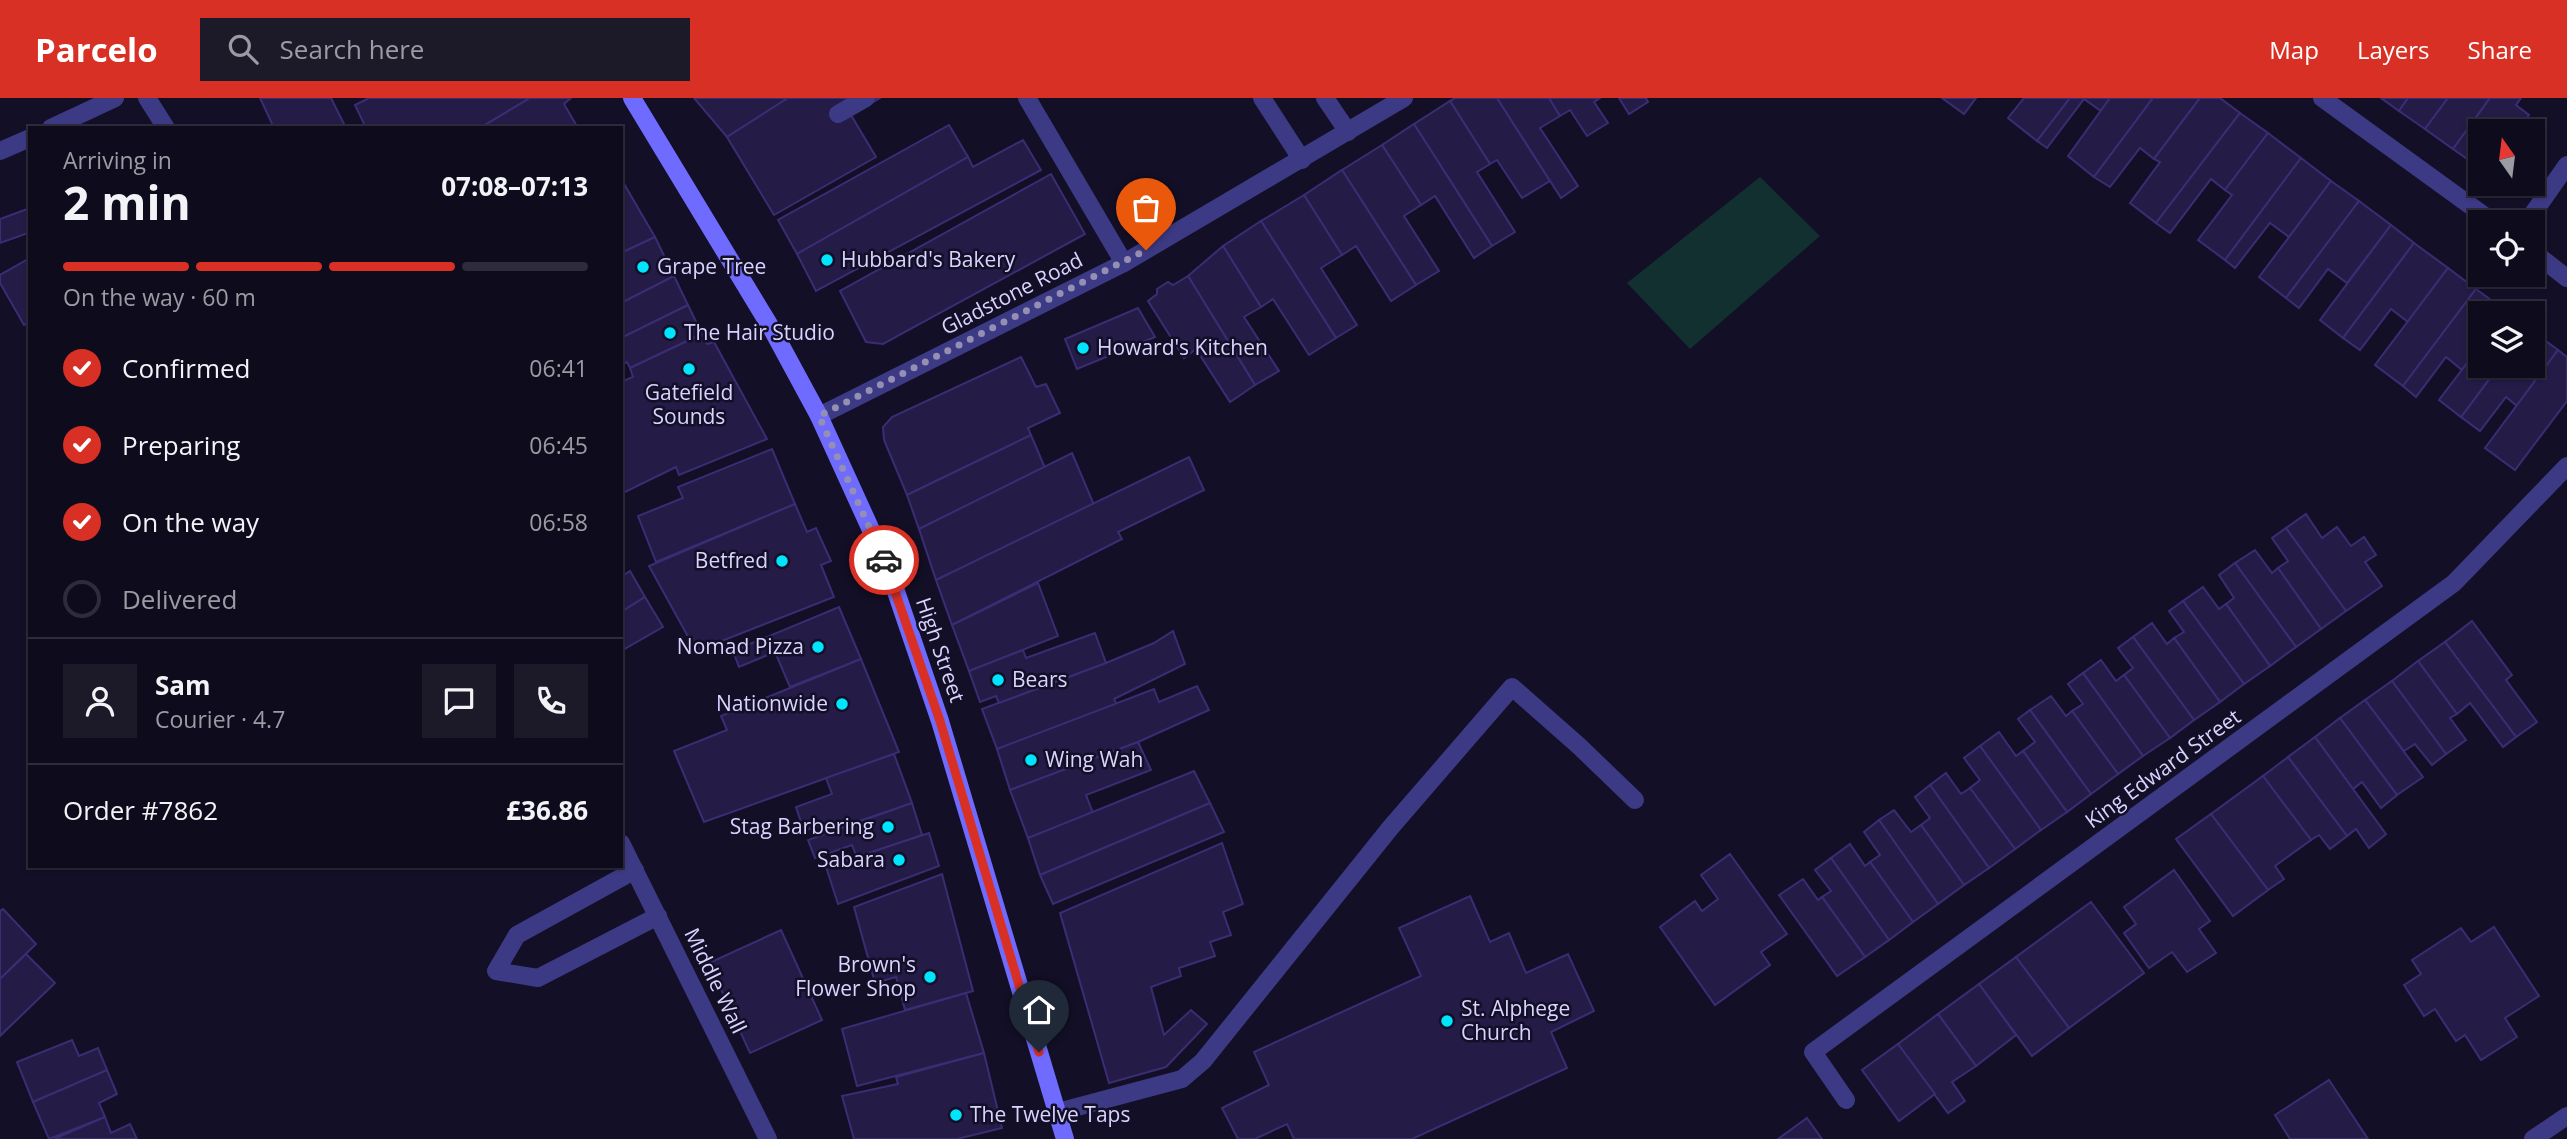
<!DOCTYPE html>
<html lang="en">
<head>
<meta charset="utf-8">
<style>
  body { margin:0; font-family:"Open Sans",sans-serif; background:#1c1929; color:#f1f3f6; height:100vh; display:flex; flex-direction:column; font-size:26px; white-space:nowrap }
  * { box-sizing:border-box; margin:0 }
  p { font-size:23px; color:#9b9ba3 }
  .icon { flex:none; width:38px; height:38px; fill:none; stroke:currentColor; stroke-width:2; stroke-linecap:round; stroke-linejoin:round }
  .map { position:relative; flex:1; overflow:hidden }
  .details { position:absolute; left:28px; top:28px; width:595px; height:742px; display:flex; flex-direction:column; background:#0e0b1c; border-radius:0px; box-shadow:0 2px 5px #0004,0 0 0 2px #2e2b3b }
  .details>* { flex:none }
  .needle { width:46px; rotate:346deg }
  .controls { position:absolute; left:2468px; top:21px; display:grid; gap:14px }
  .controls a { display:grid; place-items:center; width:77px; height:77px; border-radius:0px; background:#0e0b1c; box-shadow:0 2px 5px #0004,0 0 0 2px #2e2b3b; font-size:35px }
  .pin { position:absolute; display:grid; place-items:center; width:60px; height:60px; color:#fff; margin:-72px -30px; border-radius:50% 50% 50% 0; rotate:-45deg; box-shadow:0 0 7px #0007 }
  .pin .icon { rotate:45deg }
  .courier { position:absolute; display:grid; place-items:center; width:70px; height:70px; margin:-35px; border:5px solid #d93025; border-radius:50%; background:#fff; color:#222; box-shadow:0 2px 9px #0007 }
  .headline em { font-style:normal; font-weight:700 }
  .headline div { display:flex; flex-direction:column-reverse }
  .headline { display:flex; align-items:center; justify-content:space-between; height:119px; padding:0 35px }
  h1 { font-size:46px; font-weight:700; line-height:52px }
  .bar { display:grid; grid-template-columns:repeat(4,1fr); gap:10px 7px; align-content:center; height:84px; padding:0 35px }
  .bar i { height:9px; border-radius:5px; background:#2e2b3b }
  .bar .on { background:#d93025 }
  .bar p { grid-column:span 4 }
  .line { display:flex; align-items:center; gap:18px; padding:0 35px; border-top:2px solid #2e2b3b }
  .line div { flex:1 }
  .round { display:grid; place-items:center; flex:none; width:74px; height:74px; border-radius:0px; background:#1c1929 }
  ol { padding:0 35px; list-style:none }
  li { display:flex; align-items:center; gap:21px; height:77px }
  li p { margin-inline-start:auto }
  li .icon { padding:7px; border-radius:50%; background:#d93025; color:#fff; stroke-width:4 }
  li:last-child { color:#9b9ba3 }
  li i { width:38px; height:38px; border:4px solid #2e2b3b; border-radius:50% }
  header { display:flex; align-items:center; gap:42px; box-sizing:border-box; height:98px; padding:0 35px; background:#d93025; color:#fff }
  header strong { font-size:33px }
  nav { display:flex; gap:38px; margin-inline-start:auto; font-size:24px }
  .search { width:490px; height:63px; background:#1c1929; display:flex; align-items:center; gap:18px; box-sizing:border-box; padding:0 24px; border-radius:0px; color:#9b9ba3; font-size:26px }
  .map>svg:first-child { display:block }
  .green { fill:#12302f }
  .building { fill:#241b47; stroke:#3b2d73; stroke-width:2 }
  .lines { fill:none; stroke-linecap:round; stroke-linejoin:round }
  .service { stroke:#3d3a85; stroke-width:18 }
  .minor { stroke:#3d3a85; stroke-width:18 }
  .secondary { stroke:#6f6bff; stroke-width:18 }
  .done { stroke:#948fb3; stroke-width:7; stroke-dasharray:0 12.6 }
  .route { stroke:#d93025; stroke-width:9 }
  .poi-dot { fill:#00e5ff; stroke:#130f26; stroke-width:2.5 }
  .labels { text-anchor:middle; stroke-width:5; stroke-linejoin:round; paint-order:stroke }
  .poi-label { font-size:21px; fill:#d9d4ff; stroke:#130f26; text-anchor:start }
  .street-label { font-size:21px; fill:#d9d4ff; stroke:#130f26 }
</style>
</head>
<body>
<header>
<strong>Parcelo</strong>
<div class="search"><svg class="icon" aria-label="search" viewBox="0 0 24 24"><circle cx="10" cy="10" r="6"/><path d="M15 15l6 6"/></svg>Search here</div>
<nav><a>Map</a><a>Layers</a><a>Share</a></nav>
</header>
<div class="map">
<svg width="2567" height="1041" viewBox="0 0 2567 1041">
  <rect width="100%" height="100%" fill="#130f26"/>
  <polygon class="green" points="1760,79 1820,138 1690,251 1627,185"/>
  <g class="building">
    <polygon points="260,0 331,0 346,30 274,30"/>
    <polygon points="369,0 530,0 480,30 366,30 355,7"/>
    <polygon points="530,0 571,0 564,6 578,30 480,30"/>
    <polygon points="694,0 788,0 727,39"/>
    <polygon points="788,0 880,0 851,17 876,59 774,117 727,39"/>
    <polygon points="1455,0 1497,0 1550,83 1522,100 1497,62 1490,66 1450,3"/>
    <polygon points="1497,0 1549,0 1560,18 1540,30 1578,88 1561,100"/>
    <polygon points="1549,0 1600,0 1594,4 1608,25 1587,38 1570,12 1560,18"/>
    <polygon points="1619,0 1646,0 1648,4 1629,16"/>
    <polygon points="1942,0 1976,0 1964,16"/>
    <polygon points="2024,0 2070,0 2037,43 2008,20"/>
    <polygon points="2070,0 2110,0 2101,13 2084,1 2047,50 2037,43"/>
    <polygon points="2110,0 2153,0 2094,79 2068,58"/>
    <polygon points="2153,0 2200,0 2154,61 2140,50 2110,89 2094,79"/>
    <polygon points="2200,0 2220,0 2240,15 2156,125 2130,105 2160,64 2154,61"/>
    <polygon points="2381,0 2408,0 2399,13"/>
    <polygon points="2408,0 2448,0 2425,31 2399,13"/>
    <polygon points="2448,0 2490,0 2453,51 2425,31"/>
    <polygon points="2490,0 2521,0 2516,7 2529,17 2517,33 2480,33 2480,70 2453,51"/>
    <polygon points="1450,3 1490,66 1477,74 1515,134 1492,148 1414,26"/>
    <polygon points="2240,15 2268,35 2225,92 2211,81 2170,135 2156,125"/>
    <polygon points="1414,26 1492,148 1474,160 1435,98 1421,107 1382,47"/>
    <polygon points="949,27 968,59 797,156 778,122"/>
    <polygon points="2268,35 2301,60 2225,162 2198,142 2232,97 2225,92"/>
    <polygon points="1023,42 1041,72 816,193 797,156 968,59 973,69"/>
    <polygon points="1382,47 1421,107 1404,118 1439,173 1416,187 1342,72"/>
    <polygon points="2301,60 2331,83 2289,139 2270,125 2235,170 2225,162"/>
    <polygon points="1342,72 1416,187 1391,203 1356,148 1342,157 1304,97"/>
    <polygon points="1051,76 1085,136 883,246 866,244 840,193"/>
    <polygon points="2331,83 2359,103 2286,200 2259,179"/>
    <polygon points="621,84 623,84 655,139 621,155"/>
    <polygon points="1304,97 1342,157 1321,170 1357,227 1336,240 1261,123"/>
    <polygon points="2359,103 2391,127 2347,185 2328,171 2299,210 2286,200"/>
    <polygon points="30,110 30,141 28,135 0,145 0,121"/>
    <polygon points="1261,123 1336,240 1309,257 1273,201 1261,209 1223,148"/>
    <polygon points="2391,127 2414,145 2343,240 2320,222"/>
    <polygon points="655,139 674,178 621,205 621,155"/>
    <polygon points="2414,145 2448,170 2408,224 2391,211 2360,252 2343,240"/>
    <polygon points="1223,148 1261,209 1244,219 1279,273 1255,287 1188,178"/>
    <polygon points="30,160 30,224 24,227 0,185 0,177"/>
    <polygon points="2448,170 2476,191 2403,288 2375,267"/>
    <polygon points="674,178 688,207 621,240 621,205"/>
    <polygon points="1188,178 1255,287 1230,304 1196,251 1184,260 1148,203 1157,196 1157,191 1168,184 1173,187"/>
    <polygon points="2476,191 2506,213 2504,215 2480,215 2480,248 2462,272 2446,259 2416,299 2403,288"/>
    <polygon points="688,207 702,236 630,270 627,264 621,267 621,240"/>
    <polygon points="1138,210 1155,239 1077,271 1065,241"/>
    <polygon points="2532,233 2558,252 2517,308 2506,299 2480,333 2461,319 2499,268 2532,268"/>
    <polygon points="702,236 707,246 714,244 767,341 679,377 676,369 621,396 621,284 633,279 630,270"/>
    <polygon points="2480,248 2480,268 2499,268 2461,319 2439,302"/>
    <polygon points="2558,252 2567,259 2567,303 2515,372 2485,350"/>
    <polygon points="1021,259 1036,289 1046,286 1060,315 1028,330 1031,337 907,397 884,342 883,329 892,319"/>
    <polygon points="1031,337 1045,370 919,431 907,397"/>
    <polygon points="772,351 795,406 656,464 638,418 683,400 678,389"/>
    <polygon points="1072,355 1094,407 936,482 919,431"/>
    <polygon points="1189,359 1204,392 1118,434 1122,441 952,527 936,482"/>
    <polygon points="795,406 807,434 816,430 831,463 821,467 834,499 696,553 649,468"/>
    <polygon points="2306,416 2322,440 2337,429 2351,448 2364,439 2376,457 2365,464 2382,488 2346,513 2286,430"/>
    <polygon points="2286,430 2346,513 2321,531 2278,470 2288,463 2272,440"/>
    <polygon points="2255,452 2272,475 2278,470 2321,531 2296,549 2235,465"/>
    <polygon points="2235,465 2296,549 2270,568 2226,506 2234,500 2219,477"/>
    <polygon points="630,473 645,499 621,514 621,479"/>
    <polygon points="1038,485 1058,538 969,573 952,527"/>
    <polygon points="2203,489 2219,511 2226,506 2270,568 2244,586 2183,503"/>
    <polygon points="645,499 663,529 621,553 621,514"/>
    <polygon points="2183,503 2244,586 2220,604 2174,540 2184,534 2169,513"/>
    <polygon points="839,509 861,561 790,589 775,554 739,569 733,553"/>
    <polygon points="2472,523 2512,577 2506,582 2537,624 2516,639 2445,544"/>
    <polygon points="2152,525 2167,546 2174,540 2220,604 2194,622 2133,539"/>
    <polygon points="1173,533 1185,566 1114,601 1117,607 997,651 982,611 1106,565 1154,545"/>
    <polygon points="1095,535 1106,565 999,605 996,598 980,604 969,573 1023,552 1026,560"/>
    <polygon points="2133,539 2194,622 2170,640 2124,577 2133,570 2118,550"/>
    <polygon points="2445,544 2516,639 2503,649 2470,605 2457,616 2418,563"/>
    <polygon points="861,561 899,654 704,724 674,653 727,632 721,618"/>
    <polygon points="2101,562 2116,583 2124,577 2170,640 2143,658 2083,575"/>
    <polygon points="2418,563 2457,616 2450,620 2466,642 2446,656 2392,583"/>
    <polygon points="2083,575 2143,658 2118,676 2072,613 2083,606 2068,586"/>
    <polygon points="2392,583 2446,656 2432,667 2415,646 2404,653 2365,602"/>
    <polygon points="1197,588 1209,612 1138,644 1010,692 997,651 1154,591 1159,604"/>
    <polygon points="2051,598 2066,618 2072,613 2118,676 2091,696 2030,612"/>
    <polygon points="2365,602 2423,679 2397,697 2340,620"/>
    <polygon points="2030,612 2091,696 2067,714 2023,653 2035,644 2018,621"/>
    <polygon points="2340,620 2397,697 2381,710 2362,684 2353,691 2315,639"/>
    <polygon points="1999,634 2016,658 2023,653 2067,714 2041,732 1980,648"/>
    <polygon points="2315,639 2386,736 2369,750 2356,731 2347,738 2288,659"/>
    <polygon points="1138,644 1151,672 1086,697 1093,715 1028,740 1010,692"/>
    <polygon points="1980,648 2041,732 2015,751 1970,690 1980,682 1964,660"/>
    <polygon points="894,656 912,705 833,732 830,724 804,733 796,709 832,696 826,680"/>
    <polygon points="2288,659 2347,738 2330,751 2319,737 2311,742 2263,678"/>
    <polygon points="1194,673 1210,705 1040,777 1028,740"/>
    <polygon points="1946,675 1961,696 1970,690 2015,751 1989,770 1930,687"/>
    <polygon points="2263,678 2311,742 2275,768 2284,781 2268,792 2211,716"/>
    <polygon points="1930,687 1989,770 1964,787 1921,727 1930,720 1915,699"/>
    <polygon points="912,705 922,737 857,760 852,747 815,760 808,742"/>
    <polygon points="1210,705 1224,734 1053,806 1040,777"/>
    <polygon points="1894,712 1911,734 1921,727 1964,787 1938,806 1879,722"/>
    <polygon points="2211,716 2268,792 2233,818 2176,741"/>
    <polygon points="1879,722 1938,806 1913,824 1870,764 1880,757 1864,734"/>
    <polygon points="929,735 939,768 838,806 826,769"/>
    <polygon points="1222,745 1243,806 1223,814 1231,837 1210,844 1215,858 1179,870 1181,878 1151,889 1164,937 1191,912 1207,926 1166,969 1109,985 1060,815"/>
    <polygon points="1850,746 1865,768 1870,764 1913,824 1889,842 1831,760"/>
    <polygon points="1730,756 1787,836 1761,854 1770,867 1715,907 1660,829 1695,803 1702,813 1718,801 1701,777"/>
    <polygon points="1831,760 1889,842 1865,859 1822,799 1831,793 1815,772"/>
    <polygon points="2174,772 2210,823 2199,831 2216,855 2187,874 2172,854 2149,870 2124,835 2136,826 2124,809"/>
    <polygon points="942,776 973,893 905,912 896,879 875,885 854,809"/>
    <polygon points="1803,781 1818,802 1822,799 1865,859 1837,878 1779,797"/>
    <polygon points="1470,798 1490,844 1509,835 1526,875 1568,856 1594,913 1551,934 1567,970 1412,1041 1294,1041 1287,1026 1255,1041 1238,1041 1222,1010 1269,987 1254,954 1421,878 1399,830"/>
    <polygon points="2091,804 2144,875 2069,930 2016,859"/>
    <polygon points="3,811 36,846 0,881 0,813"/>
    <polygon points="2494,829 2539,898 2505,920 2517,939 2481,962 2465,937 2456,943 2435,911 2424,918 2404,887 2421,876 2412,862 2461,830 2471,844"/>
    <polygon points="781,832 822,922 750,955 709,865"/>
    <polygon points="26,856 55,885 0,938 0,881"/>
    <polygon points="2016,859 2069,930 2032,958 1979,886"/>
    <polygon points="1979,886 2016,937 1976,968 1938,916"/>
    <polygon points="966,895 984,955 857,988 842,931"/>
    <polygon points="1938,916 1976,968 1952,984 1965,1003 1948,1015 1898,946"/>
    <polygon points="72,942 79,958 98,950 107,972 33,1004 17,964"/>
    <polygon points="1898,946 1935,996 1899,1023 1862,972"/>
    <polygon points="984,955 1002,1030 957,1041 854,1041 842,998 898,986 896,979"/>
    <polygon points="107,972 117,996 99,1005 105,1019 49,1041 33,1004"/>
    <polygon points="2329,982 2368,1041 2290,1041 2275,1017"/>
    <polygon points="105,1019 111,1035 130,1026 137,1041 54,1041"/>
    <polygon points="1807,1020 1822,1041 1778,1041"/>
  </g>
  <g class="lines">
    <g class="service">
      <polyline points="1027,0 1124,165"/>
      <polyline points="1262,0 1302,62"/>
      <polyline points="1325,0 1348,34"/>
      <polyline points="838,16 866,0"/>
      <polyline points="635,772 517,837 496,873 538,880 658,818"/>
      <polyline points="1058,1014 1182,981 1203,963 1391,729 1512,589 1579,648 1635,702"/>
    </g>
    <g class="minor">
      <polyline points="147,0 166,30"/>
      <polyline points="2322,0 2493,124"/>
      <polyline points="51,30 115,0"/>
      <polyline points="0,53 30,40"/>
      <polyline points="2527,124 2567,67"/>
      <polyline points="2532,153 2567,180"/>
      <polyline points="819,318 1124,165 1404,0"/>
      <polyline points="621,745 768,1041"/>
      <polyline points="1846,1002 1813,954 2454,485 2567,368"/>
      <polyline points="2533,1041 2567,1018"/>
    </g>
    <polyline class="secondary" points="632,0 773,233 819,318 887,467 940,623 1065,1041"/>
  </g>
  <g class="lines">
    <polyline class="done" points="884,462 819,318 1146,152"/>
    <polyline class="route" points="884,462 940,623 1039,954"/>
  </g>
  <g class="poi-dot">
    <circle cx="827" cy="162" r="7"/>
    <circle cx="643" cy="169" r="7"/>
    <circle cx="670" cy="235" r="7"/>
    <circle cx="1083" cy="250" r="7"/>
    <circle cx="689" cy="271" r="7"/>
    <circle cx="782" cy="463" r="7"/>
    <circle cx="818" cy="549" r="7"/>
    <circle cx="998" cy="582" r="7"/>
    <circle cx="842" cy="606" r="7"/>
    <circle cx="1031" cy="662" r="7"/>
    <circle cx="888" cy="729" r="7"/>
    <circle cx="899" cy="762" r="7"/>
    <circle cx="930" cy="879" r="7"/>
    <circle cx="1447" cy="923" r="7"/>
    <circle cx="956" cy="1017" r="7"/>
  </g>
  <g class="labels">
    <g class="poi-label">
      <text x="841" y="169">Hubbard's Bakery</text>
      <text x="657" y="176">Grape Tree</text>
      <text x="684" y="242">The Hair Studio</text>
      <text x="1097" y="257">Howard's Kitchen</text>
      <text x="689" y="302" text-anchor="middle">Gatefield<tspan x="689" dy="24">Sounds</tspan></text>
      <text x="768" y="470" text-anchor="end">Betfred</text>
      <text x="804" y="556" text-anchor="end">Nomad Pizza</text>
      <text x="1012" y="589">Bears</text>
      <text x="828" y="613" text-anchor="end">Nationwide</text>
      <text x="1045" y="669">Wing Wah</text>
      <text x="874" y="736" text-anchor="end">Stag Barbering</text>
      <text x="885" y="769" text-anchor="end">Sabara</text>
      <text x="916" y="874" text-anchor="end">Brown's<tspan x="916" dy="24">Flower Shop</tspan></text>
      <text x="1461" y="918">St. Alphege<tspan x="1461" dy="24">Church</tspan></text>
      <text x="970" y="1024">The Twelve Taps</text>
    </g>
    <g class="street-label">
      <text transform="translate(1012 196) rotate(-27)" y="7">Gladstone Road</text>
      <text transform="translate(940 552) rotate(71)" y="7">High Street</text>
      <text transform="translate(2163 671) rotate(-36)" y="7">King Edward Street</text>
      <text transform="translate(715 883) rotate(64)" y="7">Middle Wall</text>
    </g>
  </g>
</svg>
<div class="controls">
<a><svg class="needle" viewBox="-14 -14 28 28"><path d="M0-13l5 13h-10z" fill="#e53935"/><path d="M0 13l5-13h-10z" fill="#9b9ba3"/></svg></a>
<a><svg class="icon" aria-label="locate" viewBox="0 0 24 24"><circle cx="12" cy="12" r="6"/><path d="M12 2v4M12 18v4M2 12h4M18 12h4"/></svg></a>
<a><svg class="icon" aria-label="layers" viewBox="0 0 24 24"><path d="M12 4l9 5-9 5-9-5zM3 14l9 5 9-5"/></svg></a>
</div>
<div class="pin" style="left:1146px;top:152px;background:#ea580c"><svg class="icon" aria-label="bag" viewBox="0 0 24 24"><path d="M5 8h14l-1 12H6zM9 8a3 3 0 0 1 6 0"/></svg></div>
<div class="pin" style="left:1039px;top:954px;background:#1f2937"><svg class="icon" aria-label="home" viewBox="0 0 24 24"><path d="M3 11l9-7 9 7M6 9v11h12V9"/></svg></div>
<div class="courier" style="left:884px;top:462px"><svg class="icon" aria-label="car" viewBox="0 0 24 24"><path d="M5 17H2v-5l4-1 3-4h7l3 4 3 1v5h-3M9 17h6M6 11h13"/><circle cx="7" cy="17" r="2"/><circle cx="17" cy="17" r="2"/></svg></div>
<section class="details">
<div class="headline"><div><h1>2 min</h1><p>Arriving in</p></div><em>07:08–07:13</em></div>
<div class="bar"><i class="on"></i><i class="on"></i><i class="on"></i><i></i><p>On the way · 60 m</p></div>
<ol>
<li><svg class="icon" aria-label="check" viewBox="0 0 24 24"><path d="M5 12l5 5 9-10"/></svg>Confirmed<p>06:41</p></li>
<li><svg class="icon" aria-label="check" viewBox="0 0 24 24"><path d="M5 12l5 5 9-10"/></svg>Preparing<p>06:45</p></li>
<li><svg class="icon" aria-label="check" viewBox="0 0 24 24"><path d="M5 12l5 5 9-10"/></svg>On the way<p>06:58</p></li>
<li><i></i>Delivered</li>
</ol>
<div class="line" style="height:126px"><a class="round"><svg class="icon" aria-label="person" viewBox="0 0 24 24"><circle cx="12" cy="8" r="4"/><path d="M4 21q1-7 8-7t8 7"/></svg></a><div><b>Sam</b><p>Courier · 4.7</p></div><a class="round"><svg class="icon" aria-label="chat" viewBox="0 0 24 24"><path d="M4 5h16v11H9l-5 4z"/></svg></a><a class="round"><svg class="icon" aria-label="phone" viewBox="0 0 24 24"><path d="M5 4h4l2 5-3 2q2 4 5 5l2-3 5 2v4C11 20 4 13 5 4z"/></svg></a></div>
<div class="line" style="height:91px"><div>Order #7862</div><b>£36.86</b></div>
</section>
</div>
</body>
</html>
